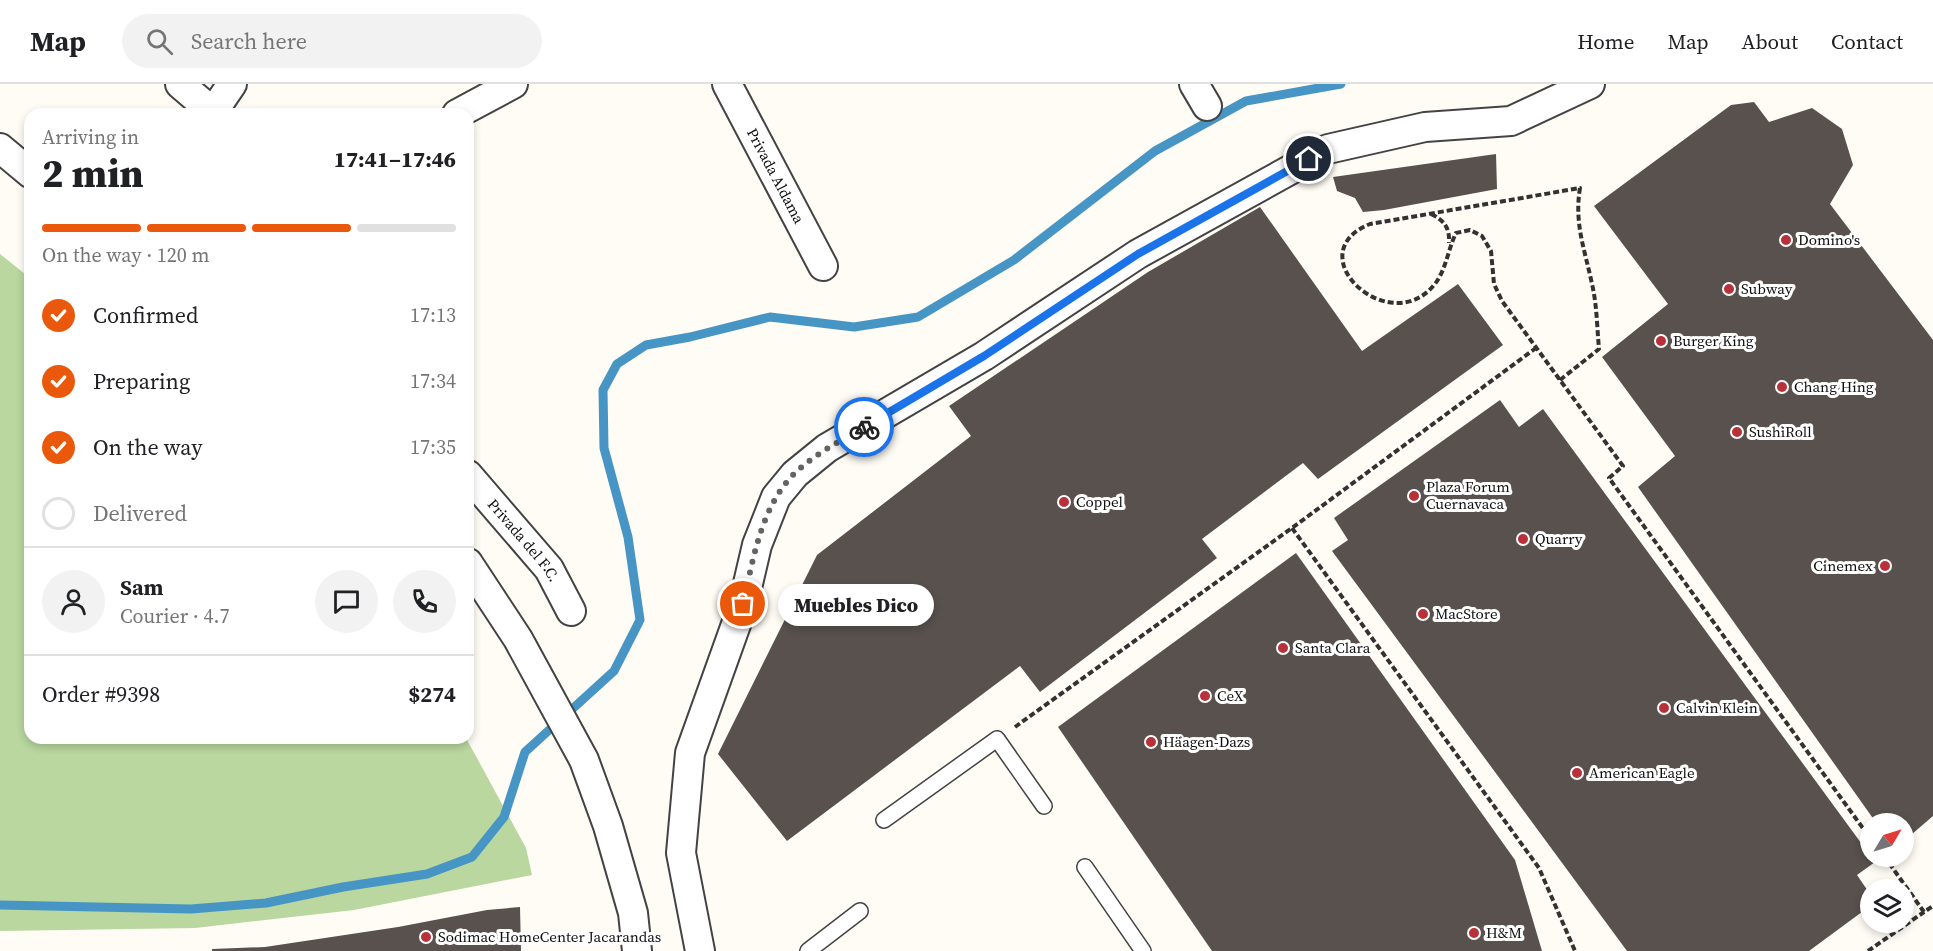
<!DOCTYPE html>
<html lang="en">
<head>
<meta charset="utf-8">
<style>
  body { margin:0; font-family:"Source Serif 4",serif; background:#f2f2f2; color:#202124; height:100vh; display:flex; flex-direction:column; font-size:22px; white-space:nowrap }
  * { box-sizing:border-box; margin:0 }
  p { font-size:20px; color:#757577 }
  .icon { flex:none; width:33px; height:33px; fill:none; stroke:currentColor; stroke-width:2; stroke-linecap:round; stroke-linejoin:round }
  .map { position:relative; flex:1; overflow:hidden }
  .details { position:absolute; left:24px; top:24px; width:450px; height:636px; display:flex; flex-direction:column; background:#fff; border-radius:18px; box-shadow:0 3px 9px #0003 }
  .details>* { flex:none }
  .needle { width:39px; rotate:52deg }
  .controls { position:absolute; left:1860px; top:729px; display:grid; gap:12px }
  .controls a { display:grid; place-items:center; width:54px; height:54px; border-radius:50%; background:#fff; box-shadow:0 3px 9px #0003; font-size:30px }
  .pin { position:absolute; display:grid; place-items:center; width:51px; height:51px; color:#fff; margin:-26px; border:3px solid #fff; border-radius:50%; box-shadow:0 2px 6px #0007 }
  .courier { position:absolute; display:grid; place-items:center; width:60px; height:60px; margin:-30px; border:4px solid #1a73e8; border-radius:50%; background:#fff; color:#222; box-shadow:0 2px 8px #0007 }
  .bubble { position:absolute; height:42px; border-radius:21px; background:#fff; box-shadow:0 3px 9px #0003; font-size:20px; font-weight:800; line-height:42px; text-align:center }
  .summary em { font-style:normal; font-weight:800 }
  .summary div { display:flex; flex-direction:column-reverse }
  .summary { display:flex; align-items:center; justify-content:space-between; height:102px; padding:0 18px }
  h1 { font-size:39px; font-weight:800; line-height:45px }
  .bar { display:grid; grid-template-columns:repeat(4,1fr); gap:9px 6px; align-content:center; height:72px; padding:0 18px }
  .bar i { height:8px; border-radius:4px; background:#e0e0e0 }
  .bar .selected { background:#ea580c }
  .bar p { grid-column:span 4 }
  .line { display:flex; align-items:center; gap:15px; padding:0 18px; border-top:2px solid #e0e0e0 }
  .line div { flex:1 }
  .round { display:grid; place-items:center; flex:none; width:63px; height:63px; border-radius:32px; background:#f2f2f2 }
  ol { padding:0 18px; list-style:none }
  li { display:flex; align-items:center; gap:18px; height:66px }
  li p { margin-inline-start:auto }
  li .icon { padding:6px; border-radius:50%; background:#ea580c; color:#fff; stroke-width:4 }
  li:last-child { color:#757577 }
  li i { width:33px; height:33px; border:3px solid #e0e0e0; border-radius:50% }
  header { display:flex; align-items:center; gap:36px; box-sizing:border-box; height:84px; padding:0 30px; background:#fff; border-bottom:2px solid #e0e0e0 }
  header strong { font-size:28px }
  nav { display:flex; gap:33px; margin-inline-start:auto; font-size:21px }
  .search { width:420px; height:54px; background:#f2f2f2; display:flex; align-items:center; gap:15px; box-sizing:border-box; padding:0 21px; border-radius:33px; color:#757577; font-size:22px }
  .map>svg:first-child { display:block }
  .forest { fill:#b9d79f }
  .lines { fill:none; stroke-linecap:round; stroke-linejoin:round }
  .stream { stroke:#4795c5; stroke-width:9 }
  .building { fill:#58514d }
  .lane-casing { stroke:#434343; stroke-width:18 }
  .street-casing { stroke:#434343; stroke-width:32 }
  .path { stroke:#323232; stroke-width:4; stroke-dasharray:6 3; stroke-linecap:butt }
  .lane { stroke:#fff; stroke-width:15 }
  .street { stroke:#fff; stroke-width:28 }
  .done { stroke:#636360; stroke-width:6; stroke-dasharray:0 10.8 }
  .route { stroke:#1a73e8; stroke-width:8 }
  .poi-dot { fill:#b8303a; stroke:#fff; stroke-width:2 }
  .labels { text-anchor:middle; stroke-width:6; stroke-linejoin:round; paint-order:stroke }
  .street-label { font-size:15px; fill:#101010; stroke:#fff }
  .poi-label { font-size:15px; fill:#101010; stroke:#fff; text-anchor:start }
</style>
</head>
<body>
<header>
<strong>Map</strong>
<div class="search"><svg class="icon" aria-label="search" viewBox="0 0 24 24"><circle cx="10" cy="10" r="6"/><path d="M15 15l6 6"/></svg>Search here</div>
<nav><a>Home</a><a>Map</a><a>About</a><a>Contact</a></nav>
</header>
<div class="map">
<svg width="1933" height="867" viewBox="0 0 1933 867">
  <rect width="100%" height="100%" fill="#fefcf4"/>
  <polygon class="forest" points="0,170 30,194 30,654 466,654 526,764 532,791 354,826 195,844 0,847"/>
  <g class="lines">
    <polyline class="stream" points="0,821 191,825 266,819 343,803 427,790 472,773 504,733 525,668 614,587 640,536 628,453 604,364 603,306 617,280 646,261 690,253 770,233 854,243 918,233 1014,176 1155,67 1246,17 1341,0"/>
  </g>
  <g class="building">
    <polygon points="1754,18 1769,38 1812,24 1842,45 1853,81 1830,120 1933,256 1933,732 1904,757 1904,740 1877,740 1638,403 1675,372 1602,273 1668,220 1594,122 1731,21"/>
    <polygon points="1496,70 1497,105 1384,126 1363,128 1355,114 1337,107 1333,93"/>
    <polygon points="1260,123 1362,267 1458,200 1503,261 1318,395 1303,379 1202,455 1217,474 1040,608 1020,582 787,757 718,670 817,471 971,352 949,322 1148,188"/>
    <polygon points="1500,316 1519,343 1543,325 1875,778 1857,791 1870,810 1870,822 1809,867 1627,867 1332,467 1348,456 1334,434"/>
    <polygon points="1296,469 1515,776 1542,867 1212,867 1058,643"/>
    <polygon points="520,823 521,867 212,867 212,865 265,863 398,843 487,826"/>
  </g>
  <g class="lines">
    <g class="lane-casing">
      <g id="lane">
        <polyline points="884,736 997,655 1044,722"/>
        <polyline points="1085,783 1143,867"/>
        <polyline points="808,867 860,827"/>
      </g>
    </g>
    <g class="street-casing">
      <g id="street">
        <polyline points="180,0 215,30"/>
        <path id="s1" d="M727 0 823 182"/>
        <polyline points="1194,0 1207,22"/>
        <polyline points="213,28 232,0"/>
        <polyline points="457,30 513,0"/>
        <polyline points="0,64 30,89"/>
        <path id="s2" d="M468 391 549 485 571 527"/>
        <polyline points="468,479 518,555 584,676 608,742 633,829 637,867"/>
        <polyline points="700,867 681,769 690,669 743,521 757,461 776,413 795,390 827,364 984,272 1138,170 1328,65 1425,43 1511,37 1590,0"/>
      </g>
    </g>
    <g class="path">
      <path d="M1431 130C1444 136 1450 144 1449 159"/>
      <path d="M1560 296 1599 265C1597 244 1597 221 1592 200 1585 166 1574 140 1580 104L1370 140C1296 170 1389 256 1434 201 1446 187 1448 165 1456 149L1470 146 1482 152 1491 167 1494 200 1502 217 1623 382 1609 394 1870 754"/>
      <polyline points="1292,444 1539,784 1575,867"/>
      <polyline points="1015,643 1292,444 1536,264"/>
      <polyline points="1884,772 1924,828 1933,822"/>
      <polyline points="1868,867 1924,828"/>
    </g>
    <use href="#lane" class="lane"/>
    <use href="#street" class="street"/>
  </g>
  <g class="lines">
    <path class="done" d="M743 520C753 476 761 422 795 389 815 370 840 357 864 343"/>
    <polyline class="route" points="864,343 984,272 1138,170 1309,75"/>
  </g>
  <g class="poi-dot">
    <circle cx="1786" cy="156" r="6"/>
    <circle cx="1729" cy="205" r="6"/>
    <circle cx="1661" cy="257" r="6"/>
    <circle cx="1782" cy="303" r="6"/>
    <circle cx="1737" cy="348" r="6"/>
    <circle cx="1414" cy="412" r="6"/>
    <circle cx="1064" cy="418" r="6"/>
    <circle cx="1523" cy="455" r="6"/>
    <circle cx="1885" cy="482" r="6"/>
    <circle cx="1423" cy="530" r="6"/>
    <circle cx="1283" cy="564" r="6"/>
    <circle cx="1205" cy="612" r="6"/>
    <circle cx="1664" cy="624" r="6"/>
    <circle cx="1151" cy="658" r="6"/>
    <circle cx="1577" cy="689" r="6"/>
    <circle cx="1474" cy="849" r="6"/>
    <circle cx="426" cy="853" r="6"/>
  </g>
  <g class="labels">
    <g class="street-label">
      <text dy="5" stroke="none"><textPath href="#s1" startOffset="104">Privada Aldama</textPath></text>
      <text dy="5" stroke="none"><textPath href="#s2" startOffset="86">Privada del F.C.</textPath></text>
    </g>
    <g class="poi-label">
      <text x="1798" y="161">Domino's</text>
      <text x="1741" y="210">Subway</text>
      <text x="1673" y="262">Burger King</text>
      <text x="1794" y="308">Chang Hing</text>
      <text x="1749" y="353">SushiRoll</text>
      <text x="1426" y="408">Plaza Forum<tspan x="1426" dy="17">Cuernavaca</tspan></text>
      <text x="1076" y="423">Coppel</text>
      <text x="1535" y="460">Quarry</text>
      <text x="1873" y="487" text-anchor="end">Cinemex</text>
      <text x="1435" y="535">MacStore</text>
      <text x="1295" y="569">Santa Clara</text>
      <text x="1217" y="617">CeX</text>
      <text x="1676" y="629">Calvin Klein</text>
      <text x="1163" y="663">Häagen-Dazs</text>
      <text x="1589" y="694">American Eagle</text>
      <text x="1486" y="854">H&amp;M</text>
      <text x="438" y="858">Sodimac HomeCenter Jacarandas</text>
    </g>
  </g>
</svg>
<div class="controls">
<a><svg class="needle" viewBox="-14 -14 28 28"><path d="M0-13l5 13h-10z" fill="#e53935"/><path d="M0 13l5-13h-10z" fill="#757577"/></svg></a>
<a><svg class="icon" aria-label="layers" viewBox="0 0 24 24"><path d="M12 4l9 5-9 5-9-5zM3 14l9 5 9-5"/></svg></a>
</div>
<div class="pin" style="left:743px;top:520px;background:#ea580c"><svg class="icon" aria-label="bag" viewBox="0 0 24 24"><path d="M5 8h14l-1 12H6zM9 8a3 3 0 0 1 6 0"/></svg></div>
<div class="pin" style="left:1309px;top:75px;background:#1f2937"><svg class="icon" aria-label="home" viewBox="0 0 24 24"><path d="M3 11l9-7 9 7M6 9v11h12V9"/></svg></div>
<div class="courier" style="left:864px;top:343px"><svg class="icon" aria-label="bike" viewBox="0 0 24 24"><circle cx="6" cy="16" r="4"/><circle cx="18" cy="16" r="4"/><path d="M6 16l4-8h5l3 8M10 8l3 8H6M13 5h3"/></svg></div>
<div class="bubble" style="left:778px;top:500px;width:156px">Muebles Dico</div>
<section class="details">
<div class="summary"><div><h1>2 min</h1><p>Arriving in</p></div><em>17:41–17:46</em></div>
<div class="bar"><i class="selected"></i><i class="selected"></i><i class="selected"></i><i></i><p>On the way · 120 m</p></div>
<ol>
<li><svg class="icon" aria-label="check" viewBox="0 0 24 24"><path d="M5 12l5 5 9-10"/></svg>Confirmed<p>17:13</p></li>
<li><svg class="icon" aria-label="check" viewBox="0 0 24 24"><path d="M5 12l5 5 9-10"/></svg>Preparing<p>17:34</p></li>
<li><svg class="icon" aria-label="check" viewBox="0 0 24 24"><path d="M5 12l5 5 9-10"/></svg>On the way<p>17:35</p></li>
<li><i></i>Delivered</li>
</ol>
<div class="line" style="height:108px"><a class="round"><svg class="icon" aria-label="person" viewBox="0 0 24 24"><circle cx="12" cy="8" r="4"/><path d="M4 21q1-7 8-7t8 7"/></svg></a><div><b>Sam</b><p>Courier · 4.7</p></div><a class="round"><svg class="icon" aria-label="chat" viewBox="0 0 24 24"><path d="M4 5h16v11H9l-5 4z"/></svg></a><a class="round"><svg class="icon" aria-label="phone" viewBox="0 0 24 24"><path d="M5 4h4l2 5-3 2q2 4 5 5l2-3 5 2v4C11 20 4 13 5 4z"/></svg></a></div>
<div class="line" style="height:78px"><div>Order #9398</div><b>$274</b></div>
</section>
</div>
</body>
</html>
